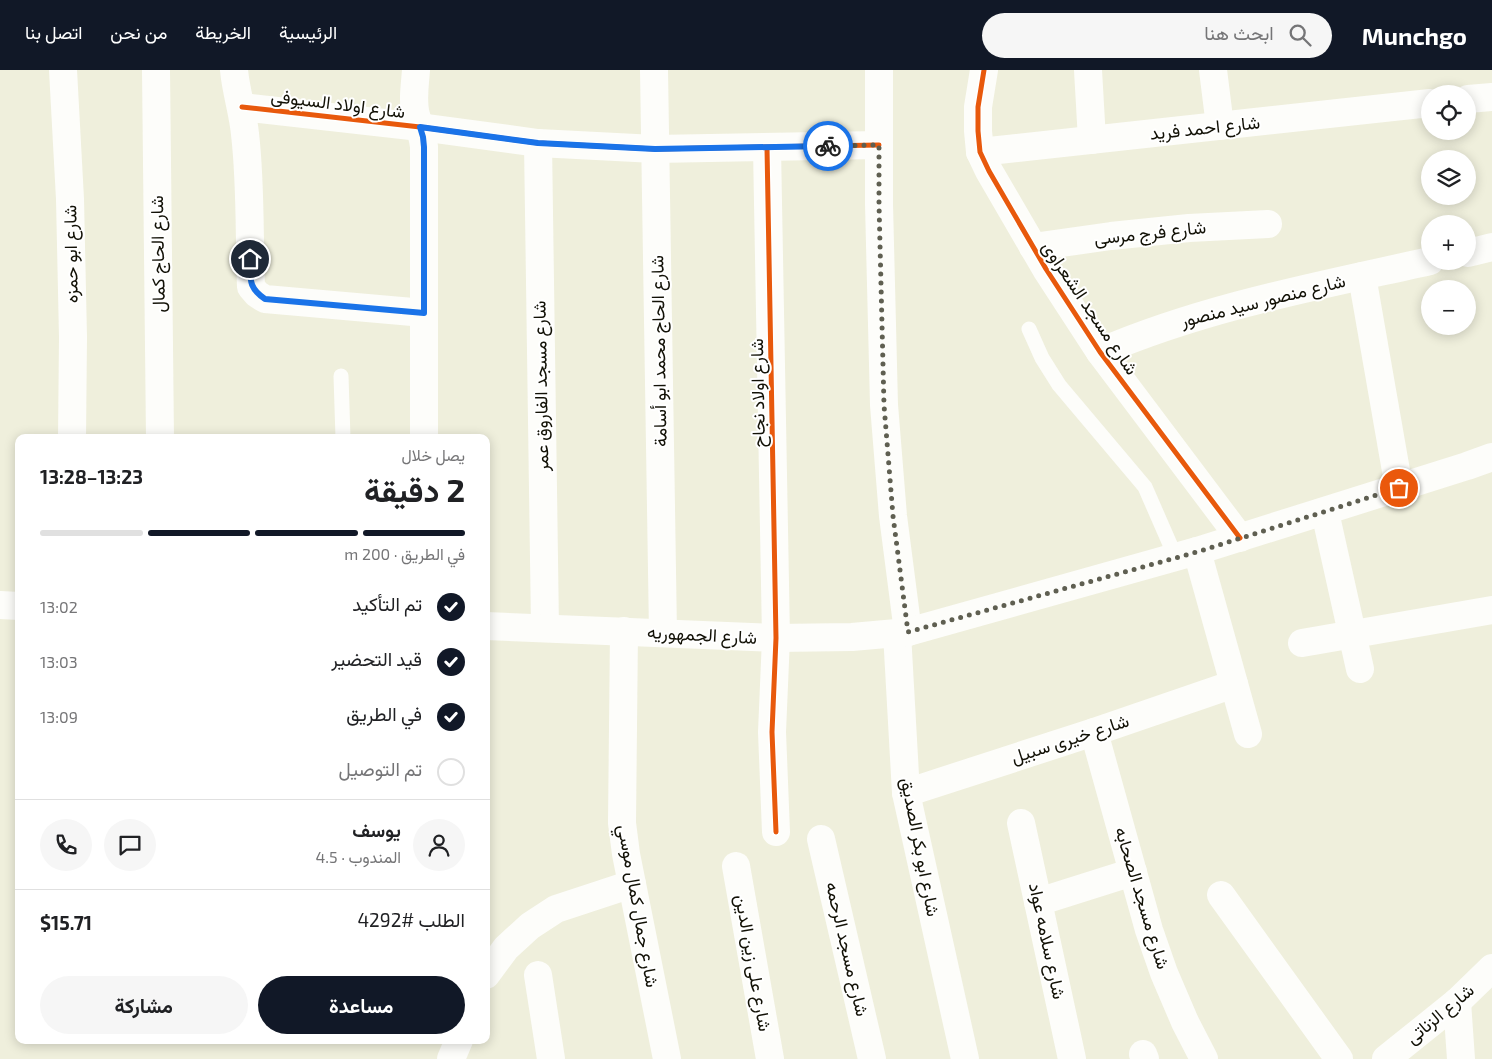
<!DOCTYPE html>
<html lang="ar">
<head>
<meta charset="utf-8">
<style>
  body { margin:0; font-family:"Exo 2",Vazirmatn,sans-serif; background:#f6f6f6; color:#202124; direction:rtl; height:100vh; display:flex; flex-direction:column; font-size:19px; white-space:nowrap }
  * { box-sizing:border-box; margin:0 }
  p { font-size:16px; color:#757577 }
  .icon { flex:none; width:28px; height:28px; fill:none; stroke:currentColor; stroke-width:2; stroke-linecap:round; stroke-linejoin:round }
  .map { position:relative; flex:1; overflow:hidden; direction:ltr }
  .side { position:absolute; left:15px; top:364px; width:475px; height:610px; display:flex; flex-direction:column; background:#fff; border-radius:10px; box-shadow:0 2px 12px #0003; direction:rtl }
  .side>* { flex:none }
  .controls { position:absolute; left:1421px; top:15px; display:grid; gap:10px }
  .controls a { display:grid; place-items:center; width:55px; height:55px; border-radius:50%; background:#fff; box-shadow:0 2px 12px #0003; font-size:25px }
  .pin { position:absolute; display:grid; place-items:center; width:42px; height:42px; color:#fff; margin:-21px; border:2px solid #fff; border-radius:50%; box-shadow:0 1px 5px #0007 }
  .courier { position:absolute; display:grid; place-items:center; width:50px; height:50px; margin:-25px; border:4px solid #1a73e8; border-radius:50%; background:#fff; color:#222; box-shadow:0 1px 6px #0007 }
  .head em { font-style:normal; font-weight:700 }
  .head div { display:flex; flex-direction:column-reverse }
  .head { display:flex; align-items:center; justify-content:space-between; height:85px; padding:0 25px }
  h1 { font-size:32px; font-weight:700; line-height:38px }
  .bar { display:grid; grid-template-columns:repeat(4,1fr); gap:8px 5px; align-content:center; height:60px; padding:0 25px }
  .bar i { height:6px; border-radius:4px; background:#e0e0e0 }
  .bar .current { background:#111827 }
  .bar p { grid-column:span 4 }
  .line { display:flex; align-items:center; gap:12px; padding:0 25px; border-top:1px solid #e0e0e0 }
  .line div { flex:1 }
  .round { display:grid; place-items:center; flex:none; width:52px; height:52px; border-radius:26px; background:#f6f6f6 }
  ol { padding:0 25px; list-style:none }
  li { display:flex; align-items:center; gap:15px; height:55px }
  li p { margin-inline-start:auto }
  li .icon { padding:5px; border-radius:50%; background:#111827; color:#fff; stroke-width:4 }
  li:last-child { color:#757577 }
  li i { width:28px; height:28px; border:2px solid #e0e0e0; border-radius:50% }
  .action { display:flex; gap:10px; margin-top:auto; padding:10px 25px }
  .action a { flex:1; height:58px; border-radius:30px; background:#111827; color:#fff; font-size:20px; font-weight:700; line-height:58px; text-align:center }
  .action a+a { background:#f6f6f6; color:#202124 }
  header { display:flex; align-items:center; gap:30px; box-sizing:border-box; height:70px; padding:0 25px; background:#111827; color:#fff }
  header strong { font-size:24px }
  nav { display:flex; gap:28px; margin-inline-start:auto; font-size:18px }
  .search { width:350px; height:45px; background:#f6f6f6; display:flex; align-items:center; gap:12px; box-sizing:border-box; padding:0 18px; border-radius:28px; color:#757577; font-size:19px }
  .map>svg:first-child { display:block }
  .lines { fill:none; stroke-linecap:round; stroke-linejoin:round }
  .service { stroke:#fdfdfa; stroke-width:15 }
  .minor { stroke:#fdfdfa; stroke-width:28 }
  .secondary { stroke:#fdfdfa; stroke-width:28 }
  .cycleway-casing { stroke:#fff; stroke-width:8 }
  .cycleway { stroke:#e8590c; stroke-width:5 }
  .done { stroke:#5f5f51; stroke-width:5; stroke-dasharray:0 9 }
  .route { stroke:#1a73e8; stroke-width:6 }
  .labels { text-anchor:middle; stroke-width:4; stroke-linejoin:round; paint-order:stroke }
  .street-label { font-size:18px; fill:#121106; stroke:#fff }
</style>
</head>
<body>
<header>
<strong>Munchgo</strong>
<div class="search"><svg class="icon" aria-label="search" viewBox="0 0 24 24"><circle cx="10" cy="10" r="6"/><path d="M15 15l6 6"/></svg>ابحث هنا</div>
<nav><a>الرئيسية</a><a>الخريطة</a><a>من نحن</a><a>اتصل بنا</a></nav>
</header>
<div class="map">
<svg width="1492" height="989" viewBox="0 0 1492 989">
  <rect width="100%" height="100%" fill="#efefdc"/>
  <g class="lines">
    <g class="service">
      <polyline points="1029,259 1042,288 1059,315 1145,417 1176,488"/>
      <polyline points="341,306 343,368"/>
    </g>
    <g class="minor">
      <polyline points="63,0 70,129 73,267 72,368"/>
      <polyline points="156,0 160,368"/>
      <path d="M234 0C236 22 243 42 245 64 251 115 249 166 251 217L257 224 265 229 424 243"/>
      <path d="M416 0C415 15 412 31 416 45 419 56 423 66 424 77V368"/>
      <polyline points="654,0 663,563"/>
      <polyline points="879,0 879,134 884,335 893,446 908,562"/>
      <polyline points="984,0 978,37 978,61 980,82 989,101 1046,199 1100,282 1240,468"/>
      <polyline points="1088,0 1092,70"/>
      <polyline points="1213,0 1220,56"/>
      <polyline points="1468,29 1492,27"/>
      <polyline points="242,37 420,57 538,73 655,79 879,75"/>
      <polyline points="538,73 545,558"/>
      <polyline points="767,78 776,568 772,662 776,762"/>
      <polyline points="980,82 1430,33"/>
      <polyline points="1033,177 1111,166 1189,158 1268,154"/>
      <polyline points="1468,183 1492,177"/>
      <polyline points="1362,206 1399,418"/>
      <path d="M1100 282C1205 237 1318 216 1430 191"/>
      <polyline points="1325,442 1360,599"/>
      <polyline points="1197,481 1248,664"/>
      <polyline points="624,561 622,753 626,784 667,989"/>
      <polyline points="897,563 906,723 965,989"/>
      <polyline points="1302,573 1492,540"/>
      <polyline points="1094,662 1149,860 1164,903 1185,952 1204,989"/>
      <polyline points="906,723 1094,662 1234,614"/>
      <polyline points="1021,753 1072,989"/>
      <polyline points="821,769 872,989"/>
      <polyline points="736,796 770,989"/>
      <polyline points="1221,825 1339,989"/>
      <polyline points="1038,832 1133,802"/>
      <polyline points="486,905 506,878 530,856 556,839 632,814"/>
      <polyline points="538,905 551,989"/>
      <polyline points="1457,932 1461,989"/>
      <polyline points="1143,984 1145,989"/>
      <polyline points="451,989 459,970"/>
      <polyline points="1386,989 1457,932 1492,898"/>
    </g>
    <g class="secondary">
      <polyline points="0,535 19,536"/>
      <polyline points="486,556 776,568 852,567 908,562 1197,481 1467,396 1492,387"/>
    </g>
    <g class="cycleway-casing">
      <g id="cycleway">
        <polyline points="984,0 978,37 978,61 980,82 989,101 1046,199 1100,282 1240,468"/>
        <polyline points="242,37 420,57 538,73 655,79 879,75"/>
        <polyline points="767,78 776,568 772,662 776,762"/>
      </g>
    </g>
    <use href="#cycleway" class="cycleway"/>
  </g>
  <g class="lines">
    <polyline class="done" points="828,76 879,75 879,134 884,335 893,446 908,562 1197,482 1399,418"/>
    <path class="route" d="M250 189C251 208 247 217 265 229L424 243V77L423 67 420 57 538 73 655 79 828 76"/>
  </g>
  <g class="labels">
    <g class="street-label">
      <text transform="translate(338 34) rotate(7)" y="6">شارع اولاد السيوفى</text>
      <text transform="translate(1205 58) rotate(-6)" y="6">شارع احمد فريد</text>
      <text transform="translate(1150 163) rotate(-6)" y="6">شارع فرج مرسى</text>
      <text transform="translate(71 184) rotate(-91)" y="6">شارع ابو حمزه</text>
      <text transform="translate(158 184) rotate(-91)" y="6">شارع الحاج كمال</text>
      <text transform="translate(1263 231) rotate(-14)" y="6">شارع منصور سيد منصور</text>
      <text transform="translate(1090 238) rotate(56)" y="6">شارع مسجد الشعراوى</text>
      <text transform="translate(659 281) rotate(-91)" y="6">شارع الحاج محمد ابو أسامة</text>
      <text transform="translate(541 316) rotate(-91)" y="6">شارع مسجد الفاروق عمر</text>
      <text transform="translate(758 323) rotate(-91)" y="6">شارع اولاد نجاح</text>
      <text transform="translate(702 565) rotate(3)" y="6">شارع الجمهوريه</text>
      <text transform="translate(1070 669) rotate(-18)" y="6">شارع خيرى سبيل</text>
      <text transform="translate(920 777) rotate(79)" y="6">شارع ابو بكر الصديق</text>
      <text transform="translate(1142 828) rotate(73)" y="6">شارع مسجد الصحابه</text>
      <text transform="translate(638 836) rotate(80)" y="6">شارع جمال كمال موسي</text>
      <text transform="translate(1047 871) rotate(78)" y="6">شارع سلامه عواد</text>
      <text transform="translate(847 879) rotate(77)" y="6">شارع مسجد الرحمه</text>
      <text transform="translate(753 893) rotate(80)" y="6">شارع على زين الدين</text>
      <text transform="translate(1440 944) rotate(-40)" y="6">شارع الزناتى</text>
    </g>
  </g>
</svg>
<div class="controls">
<a><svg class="icon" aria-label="locate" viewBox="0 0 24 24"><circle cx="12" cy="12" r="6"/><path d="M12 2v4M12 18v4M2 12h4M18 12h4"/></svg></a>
<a><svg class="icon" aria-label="layers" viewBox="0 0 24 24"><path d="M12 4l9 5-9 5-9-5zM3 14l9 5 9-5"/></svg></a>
<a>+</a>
<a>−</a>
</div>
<div class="pin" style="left:1399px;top:418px;background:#ea580c"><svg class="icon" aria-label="bag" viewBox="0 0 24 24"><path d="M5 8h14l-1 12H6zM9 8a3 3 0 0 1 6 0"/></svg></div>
<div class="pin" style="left:250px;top:189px;background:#1f2937"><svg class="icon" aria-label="home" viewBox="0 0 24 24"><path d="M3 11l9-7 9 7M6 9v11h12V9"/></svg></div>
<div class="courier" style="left:828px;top:76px"><svg class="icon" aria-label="bike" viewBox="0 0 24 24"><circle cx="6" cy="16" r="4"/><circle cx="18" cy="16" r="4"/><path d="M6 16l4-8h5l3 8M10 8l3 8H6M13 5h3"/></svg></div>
<section class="side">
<div class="head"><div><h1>2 دقيقة</h1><p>يصل خلال</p></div><em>13:23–13:28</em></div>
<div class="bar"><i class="current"></i><i class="current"></i><i class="current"></i><i></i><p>في الطريق · 200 m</p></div>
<ol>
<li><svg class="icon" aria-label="check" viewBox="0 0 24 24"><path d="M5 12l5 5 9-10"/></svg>تم التأكيد<p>13:02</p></li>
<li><svg class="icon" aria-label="check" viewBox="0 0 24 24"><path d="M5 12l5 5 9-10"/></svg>قيد التحضير<p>13:03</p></li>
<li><svg class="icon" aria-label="check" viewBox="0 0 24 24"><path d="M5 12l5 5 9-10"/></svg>في الطريق<p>13:09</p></li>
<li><i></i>تم التوصيل</li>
</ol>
<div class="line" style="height:90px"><a class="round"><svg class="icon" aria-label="person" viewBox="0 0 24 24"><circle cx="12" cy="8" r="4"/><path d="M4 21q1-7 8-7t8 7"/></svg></a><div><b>يوسف</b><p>المندوب · 4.5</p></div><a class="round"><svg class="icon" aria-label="chat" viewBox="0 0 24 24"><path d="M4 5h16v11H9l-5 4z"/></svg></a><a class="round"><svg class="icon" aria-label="phone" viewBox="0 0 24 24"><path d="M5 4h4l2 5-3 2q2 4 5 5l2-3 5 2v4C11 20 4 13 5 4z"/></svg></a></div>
<div class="line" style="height:65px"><div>الطلب #4292</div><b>$15.71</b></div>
<div class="action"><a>مساعدة</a><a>مشاركة</a></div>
</section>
</div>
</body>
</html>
